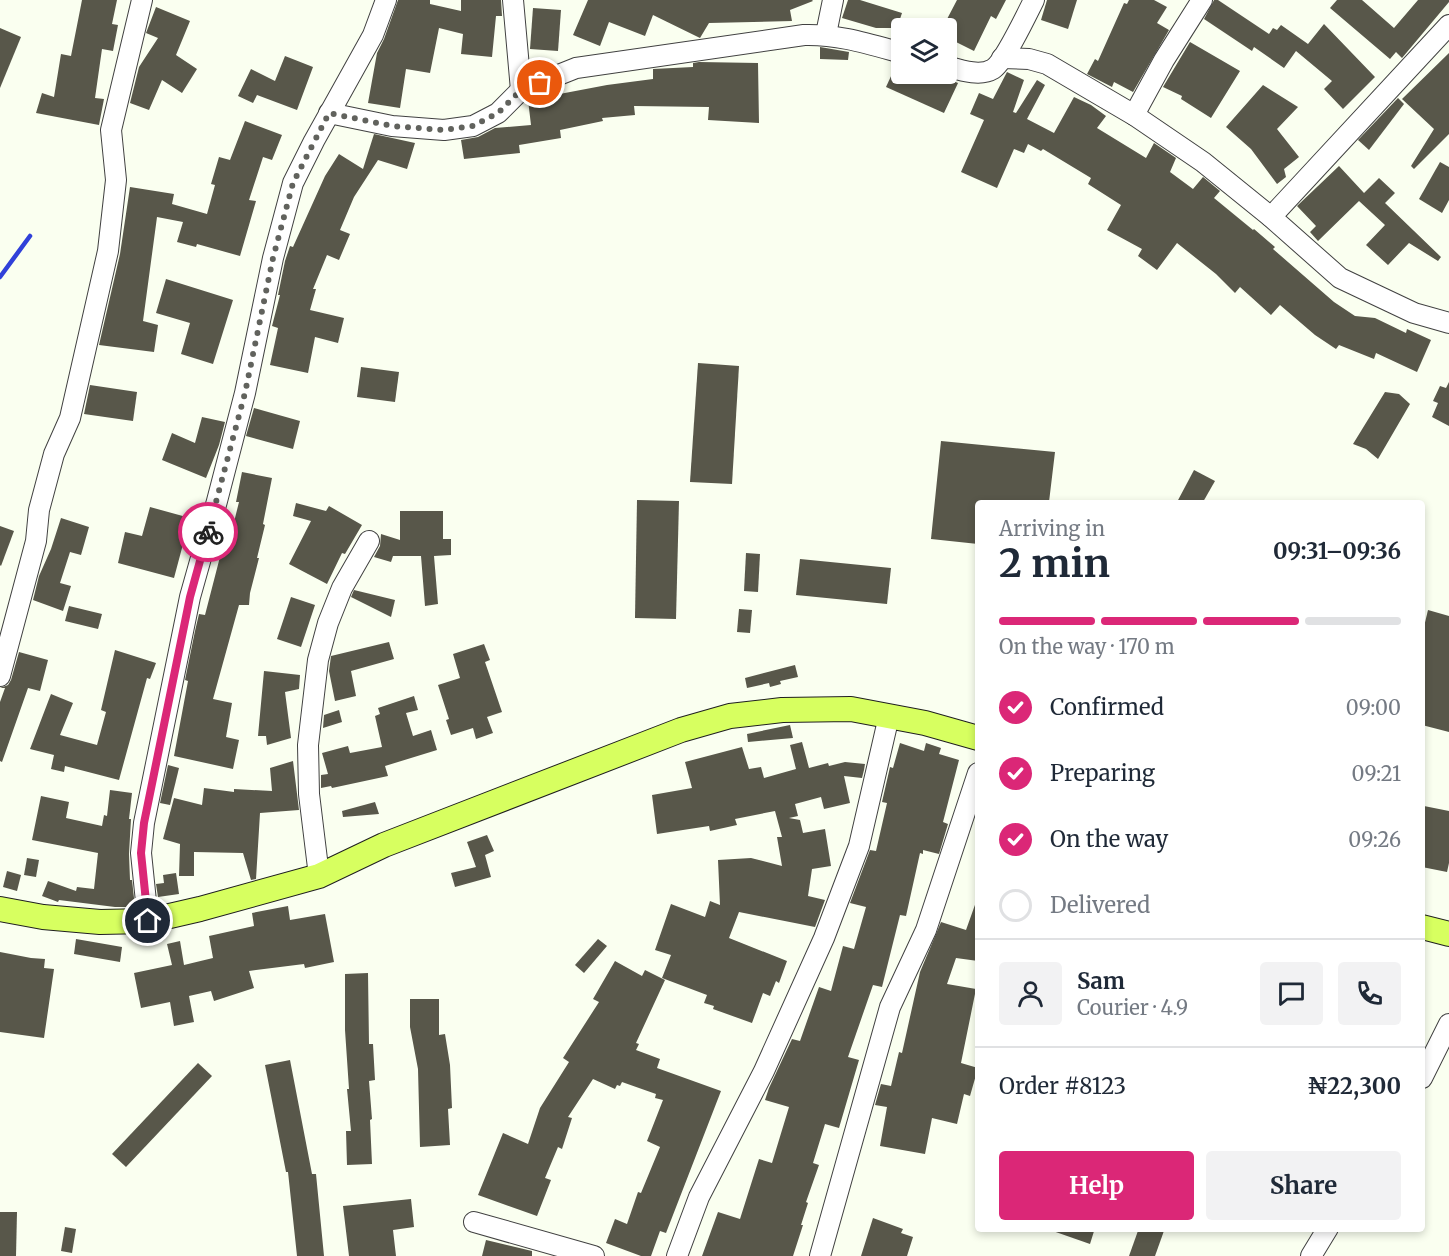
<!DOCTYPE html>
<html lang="en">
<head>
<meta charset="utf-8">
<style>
  body { margin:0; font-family:Merriweather,serif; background:#f2f2f3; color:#1f2937; height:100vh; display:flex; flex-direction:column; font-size:22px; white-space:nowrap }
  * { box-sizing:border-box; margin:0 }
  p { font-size:20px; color:#747a83 }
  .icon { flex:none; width:33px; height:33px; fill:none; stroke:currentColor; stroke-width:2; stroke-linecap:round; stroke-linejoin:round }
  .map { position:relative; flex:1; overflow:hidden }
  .drawer { position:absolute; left:975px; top:500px; width:450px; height:732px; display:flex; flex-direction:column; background:#fff; border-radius:6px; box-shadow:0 3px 9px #0003 }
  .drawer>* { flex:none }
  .controls { position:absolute; left:891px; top:18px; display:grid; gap:12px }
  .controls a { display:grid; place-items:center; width:66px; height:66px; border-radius:6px; background:#fff; box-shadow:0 3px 9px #0003; font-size:30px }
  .pin { position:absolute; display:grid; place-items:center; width:51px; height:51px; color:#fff; margin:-26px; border:3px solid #fff; border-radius:50%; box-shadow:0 2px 6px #0007 }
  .courier { position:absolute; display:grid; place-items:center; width:60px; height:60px; margin:-30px; border:4px solid #db2777; border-radius:50%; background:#fff; color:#222; box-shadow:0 2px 8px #0007 }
  .headline em { font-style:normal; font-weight:700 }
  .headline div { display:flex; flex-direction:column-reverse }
  .headline { display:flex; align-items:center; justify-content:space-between; height:102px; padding:0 24px }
  h1 { font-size:39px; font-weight:700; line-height:45px }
  .bar { display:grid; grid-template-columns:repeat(4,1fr); gap:9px 6px; align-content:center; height:72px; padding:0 24px }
  .bar i { height:8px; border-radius:4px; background:#e0e1e3 }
  .bar .active { background:#db2777 }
  .bar p { grid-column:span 4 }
  .line { display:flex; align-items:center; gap:15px; padding:0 24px; border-top:2px solid #e0e1e3 }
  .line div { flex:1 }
  .round { display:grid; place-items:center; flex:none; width:63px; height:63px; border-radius:6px; background:#f2f2f3 }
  ol { padding:0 24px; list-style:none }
  li { display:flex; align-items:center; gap:18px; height:66px }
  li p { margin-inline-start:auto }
  li .icon { padding:6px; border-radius:50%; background:#db2777; color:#fff; stroke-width:4 }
  li:last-child { color:#747a83 }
  li i { width:33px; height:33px; border:3px solid #e0e1e3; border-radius:50% }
  .button { display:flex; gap:12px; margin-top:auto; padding:12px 24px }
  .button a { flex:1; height:69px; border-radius:6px; background:#db2777; color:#fff; font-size:24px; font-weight:700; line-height:69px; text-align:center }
  .button a+a { background:#f2f2f3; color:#1f2937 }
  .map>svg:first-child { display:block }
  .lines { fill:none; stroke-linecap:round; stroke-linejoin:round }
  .stream { stroke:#3041d9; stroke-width:4.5 }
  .building { fill:#58574a }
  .minor-casing { stroke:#414141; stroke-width:22 }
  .major-casing { stroke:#1f1f1f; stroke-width:26 }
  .minor { stroke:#fff; stroke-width:20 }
  .major { stroke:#d7ff60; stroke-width:24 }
  .done { stroke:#61625d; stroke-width:6; stroke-dasharray:0 10.8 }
  .route { stroke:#db2777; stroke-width:8 }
</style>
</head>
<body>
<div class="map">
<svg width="1449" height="1256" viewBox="0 0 1449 1256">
  <rect width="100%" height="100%" fill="#fafff0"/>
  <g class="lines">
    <polyline class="stream" points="0,277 30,236"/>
  </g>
  <g class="building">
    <polygon points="82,0 117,0 112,24 118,25 113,51 102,49 95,98 104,99 99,125 36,113 42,93 54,97 61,54 71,56"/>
    <polygon points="398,0 430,0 430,4 461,11 461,0 501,0 502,16 496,16 492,57 461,54 463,34 439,28 430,73 406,69 400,108 368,103 377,53 384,39"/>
    <polygon points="588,0 812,0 813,1 790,10 792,21 709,23 700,38 653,15 645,36 609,22 600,46 573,35"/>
    <polygon points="848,0 860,0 902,13 897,28 876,28 842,18"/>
    <polygon points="957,0 1006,0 996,19 991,16 974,51 946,37 946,21"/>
    <polygon points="1047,0 1077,0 1068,29 1041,20"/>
    <polygon points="1129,0 1154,0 1167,7 1157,23 1169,30 1133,92 1114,82 1112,87 1087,74 1095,59 1098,61 1124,3 1127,4"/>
    <polygon points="1214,0 1218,0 1269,34 1273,28 1277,30 1281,25 1308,44 1324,24 1375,77 1343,109 1324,89 1332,81 1296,51 1284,68 1254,47 1252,51 1204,19"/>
    <polygon points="1337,0 1362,0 1394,28 1418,0 1449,0 1449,2 1402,58 1396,52 1390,59 1330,8"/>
    <polygon points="156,7 190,21 176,55 197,69 182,93 162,80 149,110 130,103 139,67 158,38 146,33"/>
    <polygon points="533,8 561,10 558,51 530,49"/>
    <polygon points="0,28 21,37 0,88"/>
    <polygon points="1190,42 1240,71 1211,118 1181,99 1182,96 1163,87"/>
    <polygon points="820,47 849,52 848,60 820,59"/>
    <polygon points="1449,53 1449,134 1414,169 1411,166 1434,129 1402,99"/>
    <polygon points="285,56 313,67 297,110 257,95 253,103 238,96 251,69 275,81"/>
    <polygon points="699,62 758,63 759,123 708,120 709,107 634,106 635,115 602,118 603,121 560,130 561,138 519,145 520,153 464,159 461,140 478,137 495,128 531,125 528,100 607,85 653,79 653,69 693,67 693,63"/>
    <polygon points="1007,72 1024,80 1013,112 1016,113 1037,80 1045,85 1027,119 1054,133 1074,97 1091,105 1106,116 1097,128 1146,158 1154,143 1176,158 1170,172 1193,189 1203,177 1220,191 1214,198 1253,230 1254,229 1275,247 1273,249 1334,302 1355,316 1375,318 1406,333 1407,329 1431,340 1417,372 1376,353 1374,359 1339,345 1336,349 1315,335 1280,305 1271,315 1240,287 1235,293 1216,274 1177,243 1157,270 1138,256 1142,249 1107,230 1121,205 1088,184 1091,178 1043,149 1041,151 1028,144 1024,153 1014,149 997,188 961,172 984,120 970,114 979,93 993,99"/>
    <polygon points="892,74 936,74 958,83 944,113 886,87"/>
    <polygon points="1263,85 1298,107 1277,129 1299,157 1284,169 1286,177 1277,184 1251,149 1226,127"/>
    <polygon points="1398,98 1404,104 1369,150 1358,140"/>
    <polygon points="245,121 282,135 272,160 263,157 249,200 256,201 240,256 197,244 196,247 177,242 183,222 157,217 143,321 158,325 154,352 99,345 120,254 130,187 174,194 172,204 207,214 215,185 211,184 219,157 230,160"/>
    <polygon points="374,134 415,143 407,169 378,160 354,197 340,230 350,234 339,260 327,255 313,289 316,289 310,310 344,318 338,343 315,337 308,373 270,365 278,328 272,326 280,295 278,295 285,261 290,246 293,247 325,176 339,154 363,169"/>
    <polygon points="1440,162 1449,167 1449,200 1442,213 1419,199"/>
    <polygon points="1339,166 1364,193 1379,178 1395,193 1385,203 1441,257 1438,261 1409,243 1388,265 1366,245 1385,225 1359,201 1318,241 1310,232 1316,226 1297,206"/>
    <polygon points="166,279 233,300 213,364 181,354 190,323 156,313"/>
    <polygon points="698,363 739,366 732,484 690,482"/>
    <polygon points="361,367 399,372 395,402 357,397"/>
    <polygon points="1449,382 1449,426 1432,417 1438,403 1433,401 1440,386 1446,388"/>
    <polygon points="90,385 137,392 133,421 84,414"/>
    <polygon points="1385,392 1399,394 1410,404 1378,459 1366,449 1353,444"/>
    <polygon points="254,408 300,421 293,449 246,436"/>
    <polygon points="202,417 225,422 219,445 206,478 162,460 172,433 195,443"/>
    <polygon points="941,441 1055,452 1049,502 978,502 978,544 931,539"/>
    <polygon points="1194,470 1215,481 1203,502 1177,502"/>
    <polygon points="242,472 272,478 263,524 265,525 257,558 259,558 250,593 249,605 239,605 213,699 232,703 226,737 239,740 233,769 174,756 188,681 185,680 195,631 199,614 205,615 222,549 227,550 239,502 236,502"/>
    <polygon points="637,500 679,501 676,619 635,618"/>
    <polygon points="296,503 326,511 329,506 362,525 345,554 342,553 327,584 289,564 311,521 293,516"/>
    <polygon points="150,507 190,518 174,578 118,563 125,532 142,536"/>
    <polygon points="400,511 443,511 443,539 451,539 451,555 434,556 438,604 425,606 421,556 393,556 391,562 374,557 380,546 381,534 400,540"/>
    <polygon points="61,518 89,527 81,555 70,552 60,583 71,586 63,611 33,600 39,576 51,549"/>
    <polygon points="0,526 14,531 1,566 0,565"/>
    <polygon points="746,553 760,554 758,592 744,591"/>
    <polygon points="800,559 891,568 887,604 796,595"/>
    <polygon points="354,590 395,600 391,617 351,597"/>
    <polygon points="291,597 315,605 301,647 277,639"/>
    <polygon points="69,606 102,614 98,629 65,621"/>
    <polygon points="739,609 752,610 750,633 737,632"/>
    <polygon points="1428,610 1449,616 1449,732 1422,725 1422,635"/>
    <polygon points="389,642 394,659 351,671 356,696 335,701 329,671 331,656"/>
    <polygon points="484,644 490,660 485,662 502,712 487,717 493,733 476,739 473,728 451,735 446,720 449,719 438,685 460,678 453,654"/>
    <polygon points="115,650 156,663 150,679 147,678 119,780 65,766 64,772 51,769 54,755 30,749 51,694 73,703 60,735 97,745 106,712 101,710"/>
    <polygon points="19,652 48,660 40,691 28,688 2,762 0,761 0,702 5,688 0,688 8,685 11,680"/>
    <polygon points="795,665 798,677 780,681 781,684 770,687 769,683 747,688 745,678"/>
    <polygon points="264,671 300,675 299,689 285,692 291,738 267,745 266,736 258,736"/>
    <polygon points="414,696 418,710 406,713 413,736 431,730 437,750 385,766 388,776 332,788 331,786 321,788 321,775 328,774 322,753 348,746 350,753 382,747 375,716 380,714 378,708"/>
    <polygon points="339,710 342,722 323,728 324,715"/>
    <polygon points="790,725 793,738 748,742 747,734"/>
    <polygon points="802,742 809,768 828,763 829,766 845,762 865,764 864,770 862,778 844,776 850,803 824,809 821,797 795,804 798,816 789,818 800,820 803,833 825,829 831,866 812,869 808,896 825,900 815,927 739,912 729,938 787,961 779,983 776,981 770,996 763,993 752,1023 713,1009 714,1006 704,1003 707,995 662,978 671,955 655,950 671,904 705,917 710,901 720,905 718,860 751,858 782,866 777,837 782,837 775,811 735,819 737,825 710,831 709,826 657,834 652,795 692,788 685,762 742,747 749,769 761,767 764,778 796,769 790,745"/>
    <polygon points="900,743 924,751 926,743 941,748 939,754 959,760 943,822 948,824 939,854 923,850 923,854 920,853 906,916 900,915 882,987 873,985 848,1057 859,1060 839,1128 825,1124 813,1163 819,1165 806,1202 808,1203 801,1225 803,1225 793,1256 702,1256 718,1212 740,1219 759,1159 772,1163 789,1107 765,1100 769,1088 792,1039 800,1041 819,987 831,991 843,946 854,949 866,907 850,903 870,850 876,851 887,803 882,802 890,767 893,768"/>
    <polygon points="293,761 299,810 260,813 256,879 251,880 243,853 194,852 194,876 179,876 180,844 163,839 174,798 202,805 204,788 234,792 234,789 272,791 270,768"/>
    <polygon points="168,765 179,768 170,805 160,803"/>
    <polygon points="110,790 132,793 129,819 131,819 129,854 130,880 132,880 135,907 115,907 59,900 58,902 42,896 48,881 76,891 77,887 94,889 98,853 32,840 41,796 69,802 66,818 102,826 104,815 107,816"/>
    <polygon points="375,802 379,814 343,817 342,811"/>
    <polygon points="1424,806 1449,811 1449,863 1447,872 1422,867"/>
    <polygon points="487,835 494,851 485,855 491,877 455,887 451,873 476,867 467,842"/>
    <polygon points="27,858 39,860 36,877 24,875"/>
    <polygon points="7,871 21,875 17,891 3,887"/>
    <polygon points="176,873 179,894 158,897 156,884 164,883 163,875"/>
    <polygon points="976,902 978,903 978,961 956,958 947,984 976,989 961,1063 978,1068 970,1096 964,1094 957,1124 932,1118 925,1154 880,1146 887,1107 875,1105 881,1084 891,1086 899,1052 902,1053 920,972 941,922 966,930"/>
    <polygon points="288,906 290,920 325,914 334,962 305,968 304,964 249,971 254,988 214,1001 211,991 189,996 194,1022 174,1026 170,1002 141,1008 134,973 172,965 167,944 180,941 184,965 213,958 209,936 254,926 252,913"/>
    <polygon points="76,939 122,947 120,962 74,954"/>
    <polygon points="598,939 607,946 584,973 575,965"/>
    <polygon points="0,952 31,958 45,959 44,968 54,969 44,1038 0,1032"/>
    <polygon points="615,961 642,976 645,970 665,980 636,1043 639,1044 636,1050 660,1059 657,1068 721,1091 666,1233 660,1231 651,1256 641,1256 606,1243 615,1219 627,1224 638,1192 641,1193 660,1147 647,1141 663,1100 655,1098 656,1094 622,1082 620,1086 617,1085 615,1089 593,1079 568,1117 572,1118 562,1149 558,1147 545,1178 551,1180 537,1216 478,1195 503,1133 528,1144 540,1108 569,1062 563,1058 599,1002 593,999"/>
    <polygon points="368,973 369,1044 373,1044 375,1080 369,1081 372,1119 370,1120 372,1164 347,1165 346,1131 351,1131 347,1089 349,1089 345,1030 345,974"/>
    <polygon points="410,999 439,999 439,1035 445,1034 450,1065 452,1108 448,1109 450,1145 420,1147 418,1069 410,1027"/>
    <polygon points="290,1060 312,1174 316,1174 324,1256 297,1256 288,1172 286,1172 265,1065"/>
    <polygon points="198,1063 212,1076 126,1167 112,1154"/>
    <polygon points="411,1199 414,1227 393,1230 396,1256 349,1256 343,1206"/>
    <polygon points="0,1212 17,1212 16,1256 0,1256"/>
    <polygon points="873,1218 903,1229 901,1233 913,1237 907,1256 861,1256"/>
    <polygon points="65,1227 76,1229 72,1253 61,1251"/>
    <polygon points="1051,1228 1095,1228 1090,1244 1050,1230"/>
    <polygon points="1139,1228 1165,1228 1155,1256 1129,1256"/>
    <polygon points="486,1240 532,1251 532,1256 482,1256"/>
  </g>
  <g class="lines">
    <g class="minor-casing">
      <g id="minor">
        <polyline points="513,0 521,90"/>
        <polyline points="826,34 833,0"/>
        <polyline points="1002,58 1029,59 1047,64 1134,115 1203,162 1271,217 1340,278 1414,313 1449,323"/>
        <path d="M946 66C960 70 980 77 993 69 1004 62 1027 14 1034 0"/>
        <path d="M329 113 392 126 444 130 473 126 498 113 521 90 576 68 804 35C838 34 869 44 902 53"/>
        <polyline points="1134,115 1164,60 1202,0"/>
        <polyline points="1271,217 1449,25"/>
        <polyline points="0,676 36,541 39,510 54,454 70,418 108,251 116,180 111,130 142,0"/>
        <polyline points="319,876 309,794 308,745 318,660 328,623 342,588 369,541"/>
        <polyline points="148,921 141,853 144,823 190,597 217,501 245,393 273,258 293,183 314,141 373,35 386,0"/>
        <polyline points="1422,1078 1449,1024"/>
        <polyline points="474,1222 594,1256"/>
        <polyline points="677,1256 699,1197 764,1071 824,938 859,846 889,716"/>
        <polyline points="820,1256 890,1007 926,930 978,773"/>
        <polyline points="1311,1256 1328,1228"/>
      </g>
    </g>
    <g class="major-casing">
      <g id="major">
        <polyline points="0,909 43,917 100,922 148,921 200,909 319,876 384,845 681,730 730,716 782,710 851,709 925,723 978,738"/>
        <polyline points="1422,927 1449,934"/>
      </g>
    </g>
    <use href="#minor" class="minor"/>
    <use href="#major" class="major"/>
  </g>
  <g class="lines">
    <polyline class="done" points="208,532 245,393 273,258 293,183 329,113 392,126 444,130 473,126 498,113 521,90 540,83"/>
    <polyline class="route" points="148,921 141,853 144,823 190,597 208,532"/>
  </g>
</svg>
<div class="controls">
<a><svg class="icon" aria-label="layers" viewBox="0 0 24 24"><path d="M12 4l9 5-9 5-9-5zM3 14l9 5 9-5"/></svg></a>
</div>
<div class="pin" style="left:540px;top:83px;background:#ea580c"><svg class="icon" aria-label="bag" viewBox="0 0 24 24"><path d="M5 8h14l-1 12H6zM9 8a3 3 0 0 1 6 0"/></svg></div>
<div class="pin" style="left:148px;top:921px;background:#1f2937"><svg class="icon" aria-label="home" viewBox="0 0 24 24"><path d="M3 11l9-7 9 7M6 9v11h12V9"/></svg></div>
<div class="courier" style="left:208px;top:532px"><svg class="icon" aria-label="bike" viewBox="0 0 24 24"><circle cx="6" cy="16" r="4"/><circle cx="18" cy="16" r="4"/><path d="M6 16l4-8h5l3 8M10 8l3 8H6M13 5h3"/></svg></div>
<section class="drawer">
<div class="headline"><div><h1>2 min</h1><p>Arriving in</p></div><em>09:31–09:36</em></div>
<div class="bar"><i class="active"></i><i class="active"></i><i class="active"></i><i></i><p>On the way · 170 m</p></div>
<ol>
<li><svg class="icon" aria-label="check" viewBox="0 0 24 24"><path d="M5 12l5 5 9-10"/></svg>Confirmed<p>09:00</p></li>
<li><svg class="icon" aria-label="check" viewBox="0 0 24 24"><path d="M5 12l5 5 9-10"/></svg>Preparing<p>09:21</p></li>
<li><svg class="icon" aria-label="check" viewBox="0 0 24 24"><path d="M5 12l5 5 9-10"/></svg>On the way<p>09:26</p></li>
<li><i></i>Delivered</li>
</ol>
<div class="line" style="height:108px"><a class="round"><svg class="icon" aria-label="person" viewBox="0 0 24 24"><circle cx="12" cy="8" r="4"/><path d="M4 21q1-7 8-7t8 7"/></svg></a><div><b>Sam</b><p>Courier · 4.9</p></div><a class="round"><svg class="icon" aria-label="chat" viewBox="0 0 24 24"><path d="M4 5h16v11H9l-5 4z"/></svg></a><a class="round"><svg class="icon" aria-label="phone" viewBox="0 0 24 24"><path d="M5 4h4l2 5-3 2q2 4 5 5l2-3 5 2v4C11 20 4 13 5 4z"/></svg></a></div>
<div class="line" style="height:78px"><div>Order #8123</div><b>₦22,300</b></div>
<div class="button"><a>Help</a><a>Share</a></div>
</section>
</div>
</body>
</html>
